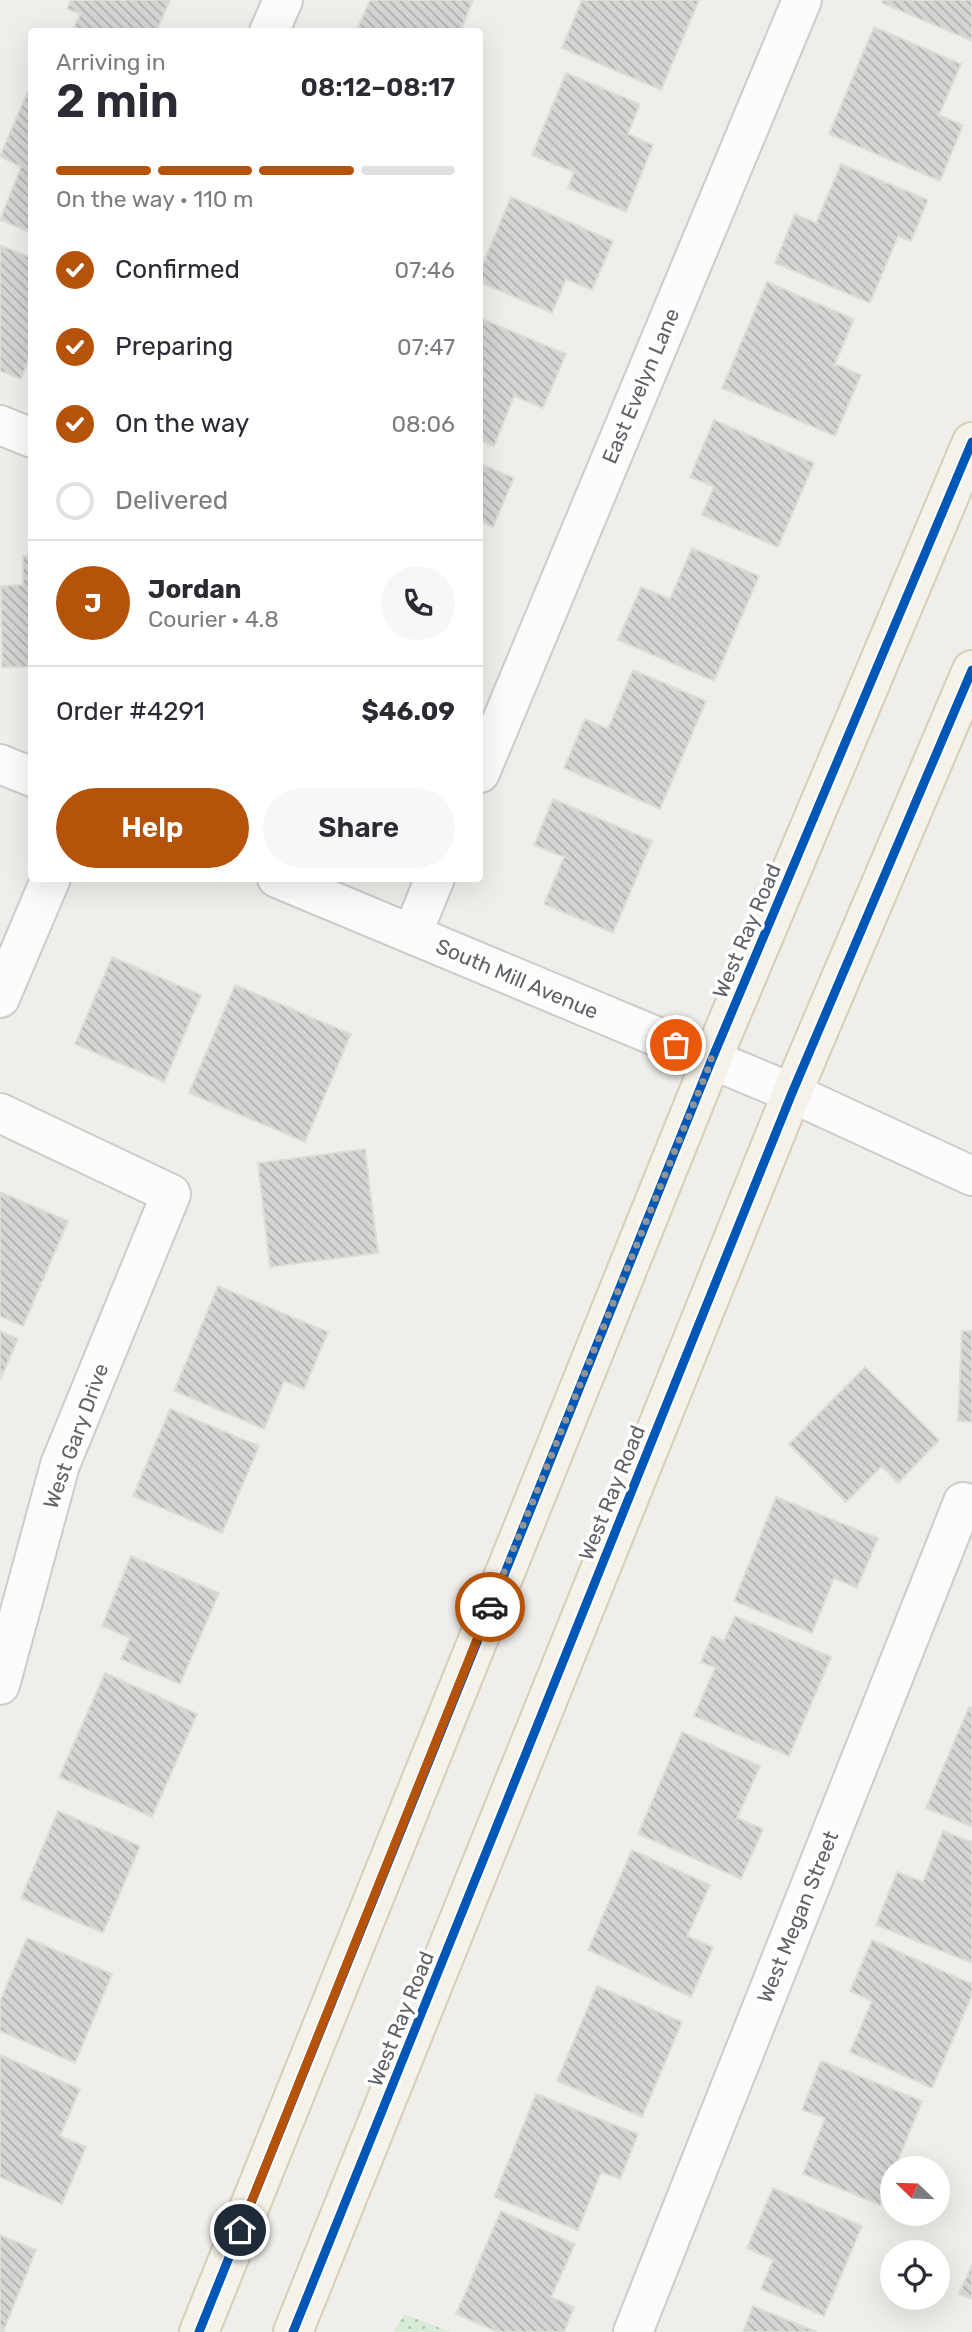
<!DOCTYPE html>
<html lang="en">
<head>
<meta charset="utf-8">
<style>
  body { margin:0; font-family:Rubik,sans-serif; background:#f7f7f7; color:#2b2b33; height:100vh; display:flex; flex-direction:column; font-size:26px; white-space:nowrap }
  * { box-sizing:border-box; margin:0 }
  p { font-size:23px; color:#7c7c81 }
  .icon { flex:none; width:38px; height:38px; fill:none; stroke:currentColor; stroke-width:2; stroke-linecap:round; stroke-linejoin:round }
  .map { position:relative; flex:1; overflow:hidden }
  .details { position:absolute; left:28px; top:28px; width:455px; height:854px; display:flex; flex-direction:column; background:#fff; border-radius:7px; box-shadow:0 7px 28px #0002 }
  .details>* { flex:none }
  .needle { width:46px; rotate:293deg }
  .buttons { position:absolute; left:880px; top:2156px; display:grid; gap:14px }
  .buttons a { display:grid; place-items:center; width:70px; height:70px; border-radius:50%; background:#fff; box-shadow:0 7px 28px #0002; font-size:35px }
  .pin { position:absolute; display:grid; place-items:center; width:60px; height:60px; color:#fff; margin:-30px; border:4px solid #fff; border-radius:50%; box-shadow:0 2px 7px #0007 }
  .courier { position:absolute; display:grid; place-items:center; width:70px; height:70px; margin:-35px; border:5px solid #b45309; border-radius:50%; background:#fff; color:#222; box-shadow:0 2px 9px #0007 }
  .headline em { font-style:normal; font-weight:600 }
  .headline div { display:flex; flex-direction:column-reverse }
  .headline { display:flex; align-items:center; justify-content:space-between; height:119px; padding:0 28px }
  h1 { font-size:46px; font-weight:600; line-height:52px }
  .bar { display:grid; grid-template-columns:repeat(4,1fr); gap:10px 7px; align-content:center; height:84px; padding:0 28px }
  .bar i { height:9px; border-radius:5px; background:#e1e1e2 }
  .bar .current { background:#b45309 }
  .bar p { grid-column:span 4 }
  .line { display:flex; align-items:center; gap:18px; padding:0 28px; border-top:2px solid #e1e1e2 }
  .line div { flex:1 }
  .round { display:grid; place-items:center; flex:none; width:74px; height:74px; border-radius:37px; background:#f7f7f7 }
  ol { padding:0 28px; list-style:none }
  li { display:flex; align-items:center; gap:21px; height:77px }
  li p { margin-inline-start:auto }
  li .icon { padding:7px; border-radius:50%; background:#b45309; color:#fff; stroke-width:4 }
  li:last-child { color:#7c7c81 }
  li i { width:38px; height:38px; border:4px solid #e1e1e2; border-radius:50% }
  .button { display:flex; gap:14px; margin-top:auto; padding:14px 28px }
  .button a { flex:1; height:80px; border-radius:42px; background:#b45309; color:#fff; font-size:28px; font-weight:600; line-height:80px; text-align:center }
  .button a+a { background:#f7f7f7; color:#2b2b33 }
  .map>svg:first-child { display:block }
  .park { fill:url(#park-dots) }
  .building { fill:url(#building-back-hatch); stroke:#deddd9; stroke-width:2 }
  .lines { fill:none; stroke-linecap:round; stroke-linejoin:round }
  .minor-casing { stroke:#cbcccc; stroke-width:42 }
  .major-casing { stroke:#d7ceb8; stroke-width:42 }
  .minor { stroke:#fdfcfc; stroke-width:38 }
  .major { stroke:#f4f2e9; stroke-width:38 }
  .cycleway-casing { stroke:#fff; stroke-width:13 }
  .cycleway { stroke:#0057b8; stroke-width:9 }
  .done { stroke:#919496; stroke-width:7; stroke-dasharray:0 12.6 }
  .route { stroke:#b45309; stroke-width:9 }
  .labels { text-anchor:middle; stroke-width:7; stroke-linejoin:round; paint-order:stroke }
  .street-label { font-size:21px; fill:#5f6368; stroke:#fff }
</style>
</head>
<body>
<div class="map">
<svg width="972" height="2332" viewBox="0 0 972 2332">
  <defs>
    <pattern id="park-dots" width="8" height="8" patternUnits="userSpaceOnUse" patternTransform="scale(1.75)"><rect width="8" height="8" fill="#d8ebd6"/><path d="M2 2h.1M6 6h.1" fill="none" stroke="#b2c2b1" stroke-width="1.8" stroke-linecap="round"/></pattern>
    <pattern id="building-back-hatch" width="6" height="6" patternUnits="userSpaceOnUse" patternTransform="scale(1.75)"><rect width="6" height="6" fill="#d6d5d3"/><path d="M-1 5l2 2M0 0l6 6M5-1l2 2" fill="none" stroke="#b1b0af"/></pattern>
  </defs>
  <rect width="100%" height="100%" fill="#efeeea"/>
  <polygon class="park" points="404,2314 450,2332 394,2332"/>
  <g class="building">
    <polygon points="71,0 170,0 156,32 72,32 80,14 67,9"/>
    <polygon points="370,0 473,0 460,32 356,32"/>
    <polygon points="582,0 699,0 661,90 562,48"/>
    <polygon points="883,0 972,0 972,41 882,3"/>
    <polygon points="874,27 961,64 939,115 963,125 940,181 829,134"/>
    <polygon points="566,73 640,104 628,134 653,145 626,212 568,188 574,172 532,155"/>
    <polygon points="27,93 32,95 32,233 0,220 21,167 0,156"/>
    <polygon points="841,164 928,200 911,241 898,236 870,303 775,263 795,214 816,223"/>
    <polygon points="511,197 613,241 592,290 566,279 552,313 480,282 480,271"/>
    <polygon points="0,245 32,258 32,352 21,379 0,371"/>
    <polygon points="767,282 854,319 835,364 861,375 835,436 722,388"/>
    <polygon points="480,318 566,354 543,408 514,396 494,446 480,440"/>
    <polygon points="714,420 814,463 778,547 702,515 714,487 690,477"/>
    <polygon points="480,464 514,478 493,527 480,521"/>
    <polygon points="692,548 759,576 714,681 618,640 641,587 670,599"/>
    <polygon points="32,555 32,667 2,667 1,586 23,585 23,556"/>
    <polygon points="633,670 706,701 660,809 564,768 585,719 608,729"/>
    <polygon points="553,799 652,841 613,933 544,904 564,857 534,845"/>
    <polygon points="112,957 201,995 164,1082 75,1044"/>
    <polygon points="235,985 351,1034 305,1142 189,1093"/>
    <polygon points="365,1149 378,1253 270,1267 258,1163"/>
    <polygon points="0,1192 68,1221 23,1326 0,1316"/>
    <polygon points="218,1286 328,1332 304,1389 284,1381 264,1429 174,1391"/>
    <polygon points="0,1331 18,1339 0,1380"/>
    <polygon points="962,1331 972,1331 972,1422 958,1421"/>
    <polygon points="865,1367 939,1440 898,1483 882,1466 846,1502 789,1444"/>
    <polygon points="170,1409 259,1446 222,1533 133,1496"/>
    <polygon points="776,1497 878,1538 857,1588 834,1578 812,1633 734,1601"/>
    <polygon points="131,1556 219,1593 180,1684 121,1659 130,1638 102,1626"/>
    <polygon points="735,1616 831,1657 789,1756 694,1716 715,1668 701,1662 712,1636 724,1641"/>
    <polygon points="105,1673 197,1714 152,1817 59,1777"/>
    <polygon points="969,1707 972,1708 972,1827 926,1808"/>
    <polygon points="682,1732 760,1766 737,1818 763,1829 741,1879 638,1834"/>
    <polygon points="58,1811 140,1846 103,1933 21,1898"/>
    <polygon points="943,1831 972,1842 972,1963 876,1925 897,1872 923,1882"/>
    <polygon points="632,1850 710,1885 687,1936 713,1947 691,1997 588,1950"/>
    <polygon points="27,1938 112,1974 75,2063 0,2031 0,2001"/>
    <polygon points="872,1940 972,1984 972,1995 932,2088 850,2052 872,2001 850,1991"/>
    <polygon points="597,1986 682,2022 642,2117 557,2081"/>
    <polygon points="0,2055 80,2089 60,2136 86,2147 62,2204 0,2177"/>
    <polygon points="821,2061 922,2101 880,2205 803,2174 825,2118 802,2110"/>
    <polygon points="536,2094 638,2134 620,2179 601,2172 578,2230 494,2197"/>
    <polygon points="773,2188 862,2226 824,2316 761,2289 773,2260 747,2248"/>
    <polygon points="501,2211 575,2244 551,2297 574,2307 564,2332 497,2332 456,2314"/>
    <polygon points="0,2235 36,2250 3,2332 0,2332"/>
    <polygon points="972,2265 972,2299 959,2294"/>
    <polygon points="753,2306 817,2332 743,2332"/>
  </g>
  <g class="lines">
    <g class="minor-casing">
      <g id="minor">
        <polyline points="269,32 283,0"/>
        <polyline points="0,425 32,438"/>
        <polyline points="0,764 32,777"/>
        <polyline points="480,773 802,0"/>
        <polyline points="277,878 792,1093 972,1176"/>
        <polyline points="412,934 435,878"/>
        <polyline points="0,998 51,878"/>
        <polyline points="0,1113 171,1194 60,1465 0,1685"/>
        <polyline points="633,2332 963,1502 972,1505"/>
      </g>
    </g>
    <g class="major-casing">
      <g id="major">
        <polyline points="199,2332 712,1059 972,442"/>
        <polyline points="293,2332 792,1093 972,670"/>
      </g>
    </g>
    <use href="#minor" class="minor"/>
    <use href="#major" class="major"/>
    <g class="cycleway-casing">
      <g id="cycleway">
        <polyline points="199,2332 712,1059 972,442"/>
        <polyline points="293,2332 792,1093 972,670"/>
      </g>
    </g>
    <use href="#cycleway" class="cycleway"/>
  </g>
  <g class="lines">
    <polyline class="done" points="490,1607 712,1059 676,1045"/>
    <polyline class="route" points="240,2230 490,1607"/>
  </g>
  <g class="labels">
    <g class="street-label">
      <text transform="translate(641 386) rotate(-67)" y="7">East Evelyn Lane</text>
      <text transform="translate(747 931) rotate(-67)" y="7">West Ray Road</text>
      <text transform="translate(517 979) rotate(23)" y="7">South Mill Avenue</text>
      <text transform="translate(76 1436) rotate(-70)" y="7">West Gary Drive</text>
      <text transform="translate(612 1493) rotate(-68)" y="7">West Ray Road</text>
      <text transform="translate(798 1917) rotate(-68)" y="7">West Megan Street</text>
      <text transform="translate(401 2019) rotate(-68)" y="7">West Ray Road</text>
    </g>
  </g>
</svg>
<div class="buttons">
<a><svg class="needle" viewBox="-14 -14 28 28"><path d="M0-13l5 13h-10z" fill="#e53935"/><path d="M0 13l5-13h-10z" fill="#7c7c81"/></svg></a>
<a><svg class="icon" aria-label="locate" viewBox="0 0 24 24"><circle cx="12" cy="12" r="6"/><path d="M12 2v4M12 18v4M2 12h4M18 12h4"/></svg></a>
</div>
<div class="pin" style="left:676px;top:1045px;background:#ea580c"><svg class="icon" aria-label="bag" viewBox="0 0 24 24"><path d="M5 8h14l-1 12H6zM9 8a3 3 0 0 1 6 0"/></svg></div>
<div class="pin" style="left:240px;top:2230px;background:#1f2937"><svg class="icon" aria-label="home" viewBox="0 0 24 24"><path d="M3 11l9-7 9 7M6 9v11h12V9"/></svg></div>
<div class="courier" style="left:490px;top:1607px"><svg class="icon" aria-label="car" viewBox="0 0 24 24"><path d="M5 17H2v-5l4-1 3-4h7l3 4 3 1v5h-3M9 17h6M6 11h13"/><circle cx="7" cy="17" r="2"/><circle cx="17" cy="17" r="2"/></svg></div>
<section class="details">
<div class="headline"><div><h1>2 min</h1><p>Arriving in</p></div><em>08:12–08:17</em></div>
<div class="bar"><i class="current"></i><i class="current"></i><i class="current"></i><i></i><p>On the way · 110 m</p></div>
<ol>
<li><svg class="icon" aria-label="check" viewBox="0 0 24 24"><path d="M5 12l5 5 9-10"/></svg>Confirmed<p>07:46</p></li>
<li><svg class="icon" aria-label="check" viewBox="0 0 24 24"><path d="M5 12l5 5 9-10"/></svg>Preparing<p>07:47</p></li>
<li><svg class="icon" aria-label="check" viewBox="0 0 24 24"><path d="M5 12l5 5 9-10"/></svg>On the way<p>08:06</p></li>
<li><i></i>Delivered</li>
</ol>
<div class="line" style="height:126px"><b class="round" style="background:#b45309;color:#fff">J</b><div><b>Jordan</b><p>Courier · 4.8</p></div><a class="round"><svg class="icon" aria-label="phone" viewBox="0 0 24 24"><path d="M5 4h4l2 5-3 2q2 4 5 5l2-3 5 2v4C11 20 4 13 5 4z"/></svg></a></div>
<div class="line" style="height:91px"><div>Order #4291</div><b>$46.09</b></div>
<div class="button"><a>Help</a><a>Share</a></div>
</section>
</div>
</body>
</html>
